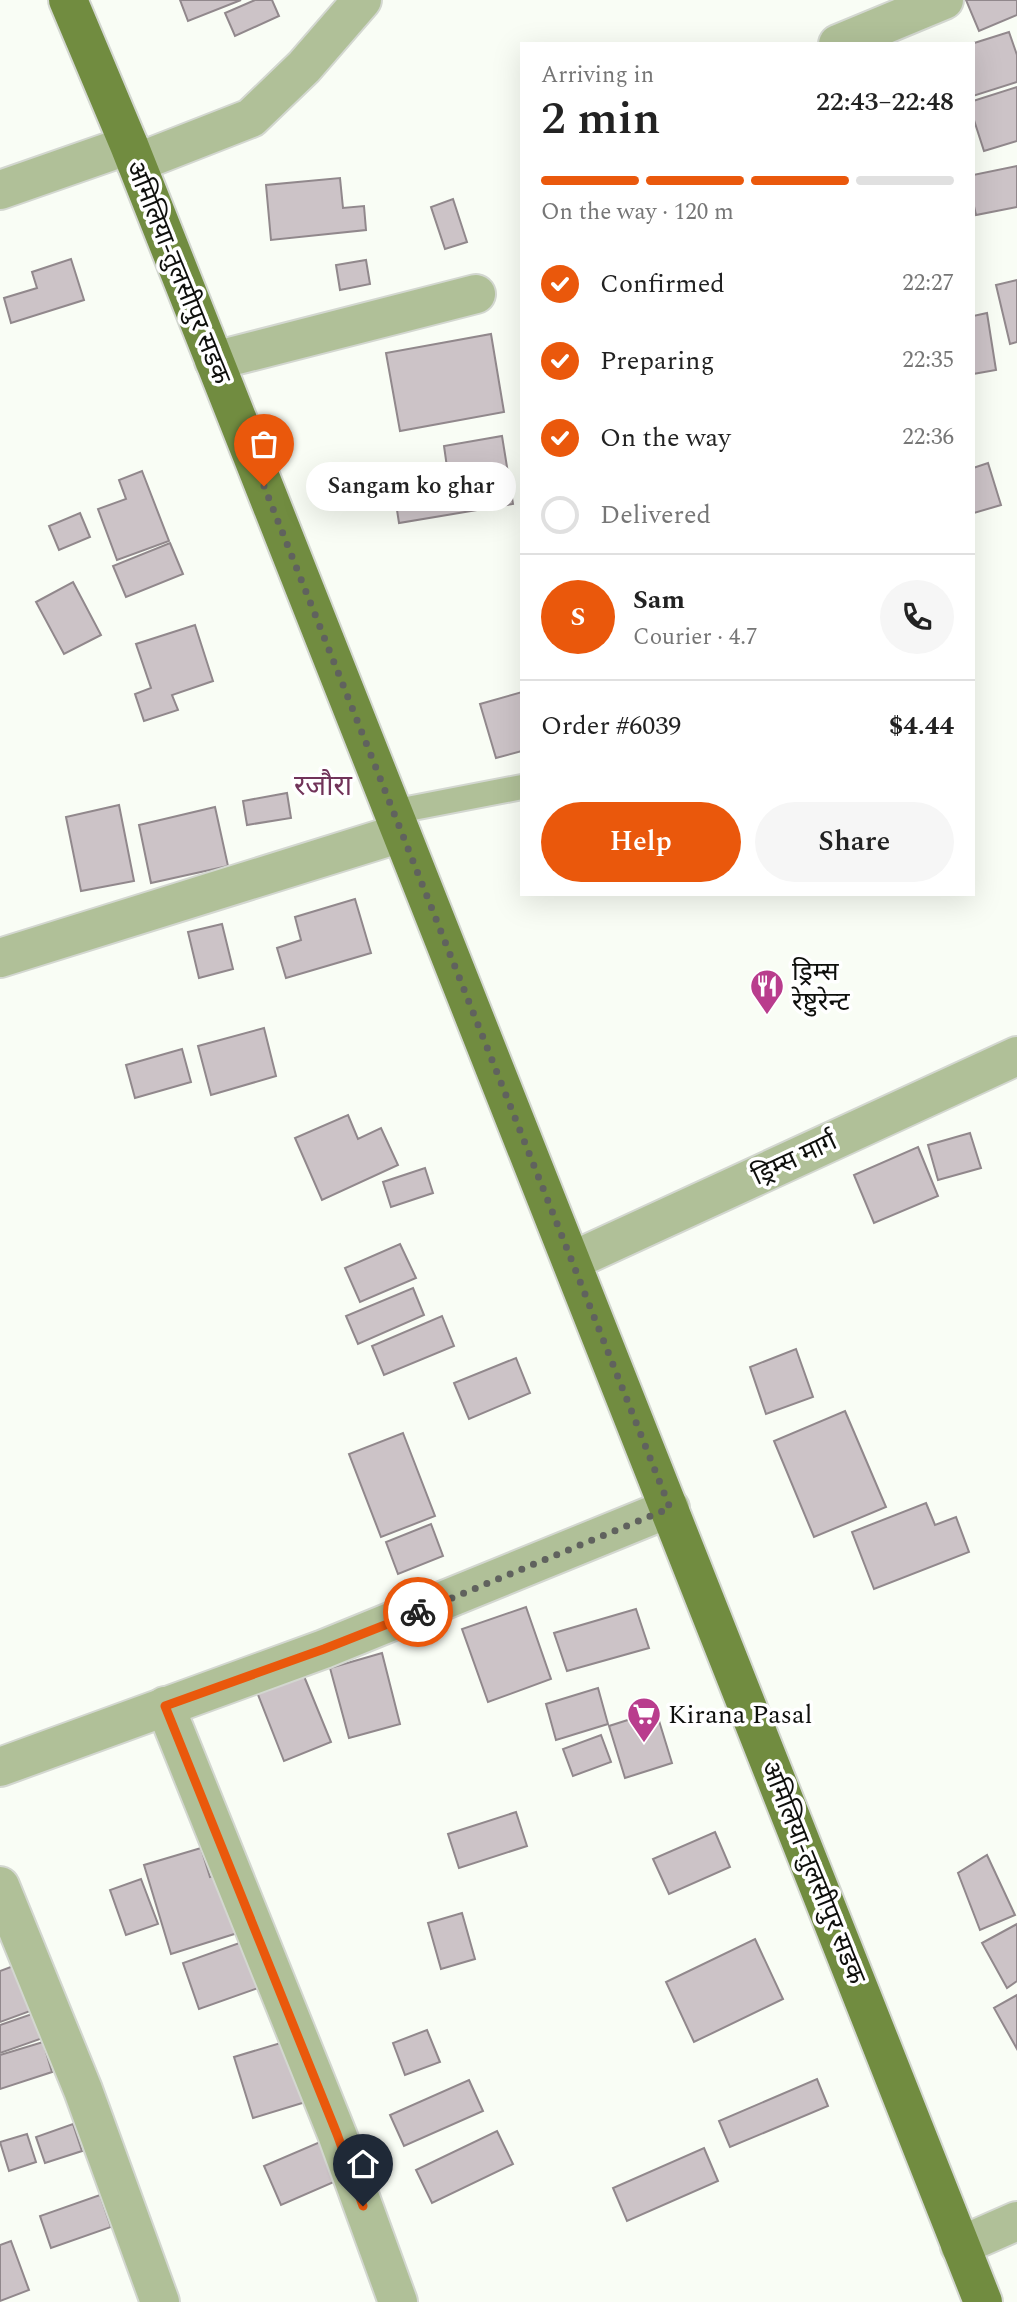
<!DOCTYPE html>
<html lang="en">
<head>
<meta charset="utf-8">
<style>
  body { margin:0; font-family:Spectral,"Noto Sans Devanagari",serif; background:#f6f6f6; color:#222; height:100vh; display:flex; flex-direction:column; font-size:26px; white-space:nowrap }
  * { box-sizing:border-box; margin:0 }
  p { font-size:23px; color:#767676 }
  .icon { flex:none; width:38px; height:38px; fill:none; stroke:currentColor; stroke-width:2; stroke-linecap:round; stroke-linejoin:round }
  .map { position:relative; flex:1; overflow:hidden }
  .drawer { position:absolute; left:520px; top:42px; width:455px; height:854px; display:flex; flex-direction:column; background:#fff; border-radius:0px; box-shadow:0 7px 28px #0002 }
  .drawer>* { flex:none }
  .pin { position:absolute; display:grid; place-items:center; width:60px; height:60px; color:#fff; margin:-72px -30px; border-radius:50% 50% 50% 0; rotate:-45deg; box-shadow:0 0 7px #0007 }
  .pin .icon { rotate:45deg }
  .courier { position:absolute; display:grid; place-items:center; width:70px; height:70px; margin:-35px; border:5px solid #ea580c; border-radius:50%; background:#fff; color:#222; box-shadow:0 2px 9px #0007 }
  .bubble { position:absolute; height:49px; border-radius:24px; background:#fff; box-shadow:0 7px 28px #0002; font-size:23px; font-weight:600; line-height:49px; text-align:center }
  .overview em { font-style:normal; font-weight:600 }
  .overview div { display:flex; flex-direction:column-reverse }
  .overview { display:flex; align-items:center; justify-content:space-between; height:119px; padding:0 21px }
  h1 { font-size:46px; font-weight:600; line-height:52px }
  .bar { display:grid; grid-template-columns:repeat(4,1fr); gap:10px 7px; align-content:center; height:84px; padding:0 21px }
  .bar i { height:9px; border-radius:5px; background:#e0e0e0 }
  .bar .selected { background:#ea580c }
  .bar p { grid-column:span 4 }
  .line { display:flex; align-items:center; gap:18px; padding:0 21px; border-top:2px solid #e0e0e0 }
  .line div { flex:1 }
  .round { display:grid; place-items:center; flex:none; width:74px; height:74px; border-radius:37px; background:#f6f6f6 }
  ol { padding:0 21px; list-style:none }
  li { display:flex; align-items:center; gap:21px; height:77px }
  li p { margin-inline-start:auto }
  li .icon { padding:7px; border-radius:50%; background:#ea580c; color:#fff; stroke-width:4 }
  li:last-child { color:#767676 }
  li i { width:38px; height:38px; border:4px solid #e0e0e0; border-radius:50% }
  .button { display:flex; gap:14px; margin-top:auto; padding:14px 21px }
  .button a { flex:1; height:80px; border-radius:42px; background:#ea580c; color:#fff; font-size:28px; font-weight:600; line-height:80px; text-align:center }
  .button a+a { background:#f6f6f6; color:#222 }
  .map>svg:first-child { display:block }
  .building { fill:#ccc3c7; stroke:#91888c; stroke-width:2 }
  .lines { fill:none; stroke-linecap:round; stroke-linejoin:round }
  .lane-casing { stroke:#d3d7d0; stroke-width:28 }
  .street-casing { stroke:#d3d7d0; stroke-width:42 }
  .primary-casing { stroke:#d3d7d0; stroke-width:42 }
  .lane { stroke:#b0c098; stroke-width:24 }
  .street { stroke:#b0c098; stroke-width:38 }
  .primary { stroke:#718c40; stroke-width:38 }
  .done { stroke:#60625e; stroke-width:7; stroke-dasharray:0 12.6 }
  .route { stroke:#ea580c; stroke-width:9 }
  .labels { text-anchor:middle; stroke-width:7; stroke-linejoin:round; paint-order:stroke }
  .street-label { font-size:26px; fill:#0e0f0c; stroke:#fff }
  .poi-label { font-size:26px; fill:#0e0f0c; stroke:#fff; text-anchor:start }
  .neighbourhood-label { font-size:28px; fill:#713359; stroke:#fff }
</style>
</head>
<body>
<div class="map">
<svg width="1017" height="2302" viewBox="0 0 1017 2302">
  <rect width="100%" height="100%" fill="#f9fdf5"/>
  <g class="building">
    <polygon points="180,0 241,0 188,21"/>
    <polygon points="255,0 272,0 279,16 235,36 225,13"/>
    <polygon points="966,0 1017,0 1017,15 979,31"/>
    <polygon points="1009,32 1017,55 1017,82 973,96 973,44 971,44"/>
    <polygon points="1017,87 1017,141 984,151 973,117 973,101"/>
    <polygon points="1017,166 1017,207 976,215 973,202 973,175"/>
    <polygon points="340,178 343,208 364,206 366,230 271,240 266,185"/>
    <polygon points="453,199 467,242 445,249 431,207"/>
    <polygon points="71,259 84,300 11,323 4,298 37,288 32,272"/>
    <polygon points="366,260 370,284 340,290 336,265"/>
    <polygon points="1017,280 1017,342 1010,344 996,285"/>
    <polygon points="987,313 996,370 973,374 973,316"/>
    <polygon points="491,334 504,412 400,431 386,353"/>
    <polygon points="502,436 513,504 399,523 393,484 448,474 444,446"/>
    <polygon points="988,463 1001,505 974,513 973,468"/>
    <polygon points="142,471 169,541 117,560 98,509 126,499 119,480"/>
    <polygon points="80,513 90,537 59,550 49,526"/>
    <polygon points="170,543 183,574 126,597 113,566"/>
    <polygon points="73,582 101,635 64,654 36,602"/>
    <polygon points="195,625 213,681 172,695 178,710 144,721 135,694 151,688 136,644"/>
    <polygon points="522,692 522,751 496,758 480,704"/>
    <polygon points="287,793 291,818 247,825 243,801"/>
    <polygon points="119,805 134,881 81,891 66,817"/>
    <polygon points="215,807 228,866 151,883 139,825"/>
    <polygon points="355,899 371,953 286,978 277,948 301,940 295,917"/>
    <polygon points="222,924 233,969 199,978 188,932"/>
    <polygon points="264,1028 276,1076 211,1095 198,1046"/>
    <polygon points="182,1049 191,1082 135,1098 126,1065"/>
    <polygon points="348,1115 358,1139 381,1128 398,1165 322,1200 295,1138"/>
    <polygon points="970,1133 981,1168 938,1180 928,1145"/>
    <polygon points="918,1147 938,1196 874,1223 854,1175"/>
    <polygon points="425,1168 433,1193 391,1207 383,1182"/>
    <polygon points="400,1244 416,1278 360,1302 345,1268"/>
    <polygon points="413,1288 424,1315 358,1344 346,1316"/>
    <polygon points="442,1316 454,1346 384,1375 372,1346"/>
    <polygon points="796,1349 813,1397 766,1414 750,1367"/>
    <polygon points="516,1358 530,1393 469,1419 454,1383"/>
    <polygon points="845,1411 886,1507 814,1537 774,1441"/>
    <polygon points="403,1433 435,1516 381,1537 349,1454"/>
    <polygon points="926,1503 935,1525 956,1517 969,1552 874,1589 852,1532"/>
    <polygon points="431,1524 443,1556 398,1574 386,1542"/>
    <polygon points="526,1607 551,1679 488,1702 462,1629"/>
    <polygon points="636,1609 649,1648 567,1671 554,1633"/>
    <polygon points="382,1653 400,1724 349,1738 330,1668"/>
    <polygon points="299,1664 331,1742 284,1761 253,1682"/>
    <polygon points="598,1688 608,1724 556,1740 546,1704"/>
    <polygon points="656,1711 672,1763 625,1778 609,1726"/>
    <polygon points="601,1735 611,1762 573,1776 563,1749"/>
    <polygon points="516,1812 527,1846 459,1868 448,1834"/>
    <polygon points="715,1832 730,1867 669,1894 653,1859"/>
    <polygon points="201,1848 210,1877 229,1871 247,1930 171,1954 144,1865"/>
    <polygon points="987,1855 1015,1915 980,1930 958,1873"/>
    <polygon points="141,1879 158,1924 126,1935 110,1890"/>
    <polygon points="462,1913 475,1959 441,1969 428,1923"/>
    <polygon points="1017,1924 1017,1981 1007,1988 982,1943"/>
    <polygon points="755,1939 783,1999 694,2042 666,1982"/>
    <polygon points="245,1941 261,1987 199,2009 183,1963"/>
    <polygon points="16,1965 33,2010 0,2022 0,1971"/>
    <polygon points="1017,1995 1017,2049 994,2008"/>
    <polygon points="35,2013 43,2038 0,2053 0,2025"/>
    <polygon points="427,2030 440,2062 405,2075 393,2043"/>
    <polygon points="294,2039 312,2100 253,2118 234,2057"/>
    <polygon points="43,2042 52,2072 0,2089 0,2055"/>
    <polygon points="817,2079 828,2106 730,2147 719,2121"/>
    <polygon points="469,2080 483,2111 404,2146 390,2115"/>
    <polygon points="73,2124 82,2151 45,2163 36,2137"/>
    <polygon points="497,2131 513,2164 432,2203 416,2170"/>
    <polygon points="27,2134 36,2162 9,2171 0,2142"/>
    <polygon points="327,2139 343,2178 281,2205 264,2166"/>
    <polygon points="704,2148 718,2181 627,2221 613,2188"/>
    <polygon points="100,2195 111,2227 51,2248 40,2216"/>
    <polygon points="11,2241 29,2290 0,2301 0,2245"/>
  </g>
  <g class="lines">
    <g class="lane-casing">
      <polyline id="lane" points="392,812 522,787"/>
    </g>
    <g class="street-casing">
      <g id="street">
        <polyline points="838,44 944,0"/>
        <polyline points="136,163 251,118 304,67 362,0"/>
        <polyline points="0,190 129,145"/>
        <polyline points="214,361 476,294"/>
        <polyline points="0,958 401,833"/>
        <polyline points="572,1261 1017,1056"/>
        <polyline points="165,1706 337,2134 398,2302"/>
        <polyline points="0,1767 324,1649 670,1508"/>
        <polyline points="0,1886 83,2090 160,2302"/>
        <polyline points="960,2246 1017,2221"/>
      </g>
    </g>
    <g class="primary-casing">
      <polyline id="primary" points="68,0 129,145 983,2302"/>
    </g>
    <use href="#lane" class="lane"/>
    <use href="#street" class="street"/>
    <use href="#primary" class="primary"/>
  </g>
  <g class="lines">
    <polyline class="done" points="264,486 670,1508 418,1612"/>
    <polyline class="route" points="363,2206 337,2134 165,1706 324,1649 418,1612"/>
  </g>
  <defs>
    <g id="restaurant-pin" transform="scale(1.75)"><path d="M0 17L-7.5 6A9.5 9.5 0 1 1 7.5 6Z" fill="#b93d8d" stroke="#fff"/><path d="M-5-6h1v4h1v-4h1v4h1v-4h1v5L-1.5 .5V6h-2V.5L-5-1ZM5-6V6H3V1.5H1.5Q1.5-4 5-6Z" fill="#fff"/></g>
    <g id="supermarket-pin" transform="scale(1.75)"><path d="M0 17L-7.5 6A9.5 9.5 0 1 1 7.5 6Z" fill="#b93d8d" stroke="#fff"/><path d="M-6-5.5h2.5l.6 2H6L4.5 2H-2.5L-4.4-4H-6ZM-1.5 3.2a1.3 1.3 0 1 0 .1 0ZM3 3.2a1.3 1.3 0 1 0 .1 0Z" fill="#fff"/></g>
  </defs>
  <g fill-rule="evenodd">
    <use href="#restaurant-pin" x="767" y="986"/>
    <use href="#supermarket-pin" x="644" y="1714"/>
  </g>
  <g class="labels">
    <g class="street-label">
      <text transform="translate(179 272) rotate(68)" y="9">अमिलिया-तुलसीपुर सडक</text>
      <text transform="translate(794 1158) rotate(-25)" y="9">ड्रिम्स मार्ग</text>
      <text transform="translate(814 1872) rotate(68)" y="9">अमिलिया-तुलसीपुर सडक</text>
    </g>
    <g class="poi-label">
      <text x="792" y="980">ड्रिम्स<tspan x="792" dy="30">रेष्टुरेन्ट</tspan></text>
      <text x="668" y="1723">Kirana Pasal</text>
    </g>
    <g class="neighbourhood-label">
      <text x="323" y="795">रजौरा</text>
    </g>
  </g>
</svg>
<div class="pin" style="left:264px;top:486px;background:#ea580c"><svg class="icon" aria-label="bag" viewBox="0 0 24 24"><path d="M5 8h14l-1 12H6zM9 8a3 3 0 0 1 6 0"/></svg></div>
<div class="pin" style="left:363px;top:2206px;background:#1f2937"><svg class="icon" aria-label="home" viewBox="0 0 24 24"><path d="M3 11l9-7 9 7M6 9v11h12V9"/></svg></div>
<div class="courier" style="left:418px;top:1612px"><svg class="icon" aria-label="bike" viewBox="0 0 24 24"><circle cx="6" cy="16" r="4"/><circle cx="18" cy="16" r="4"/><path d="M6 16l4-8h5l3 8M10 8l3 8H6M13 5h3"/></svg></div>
<div class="bubble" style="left:306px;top:462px;width:210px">Sangam ko ghar</div>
<section class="drawer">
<div class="overview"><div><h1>2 min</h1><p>Arriving in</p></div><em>22:43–22:48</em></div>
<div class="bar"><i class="selected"></i><i class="selected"></i><i class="selected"></i><i></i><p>On the way · 120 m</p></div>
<ol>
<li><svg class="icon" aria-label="check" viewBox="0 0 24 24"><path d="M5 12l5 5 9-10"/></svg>Confirmed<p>22:27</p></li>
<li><svg class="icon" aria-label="check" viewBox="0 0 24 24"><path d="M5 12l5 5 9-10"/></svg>Preparing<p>22:35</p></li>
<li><svg class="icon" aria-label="check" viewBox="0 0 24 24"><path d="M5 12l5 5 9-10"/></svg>On the way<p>22:36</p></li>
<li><i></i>Delivered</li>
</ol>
<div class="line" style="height:126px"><b class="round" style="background:#ea580c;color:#fff">S</b><div><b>Sam</b><p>Courier · 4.7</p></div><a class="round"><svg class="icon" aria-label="phone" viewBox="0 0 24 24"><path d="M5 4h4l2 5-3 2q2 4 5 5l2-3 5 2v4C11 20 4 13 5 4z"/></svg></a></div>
<div class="line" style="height:91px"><div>Order #6039</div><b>$4.44</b></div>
<div class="button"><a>Help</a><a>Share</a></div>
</section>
</div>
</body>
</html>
